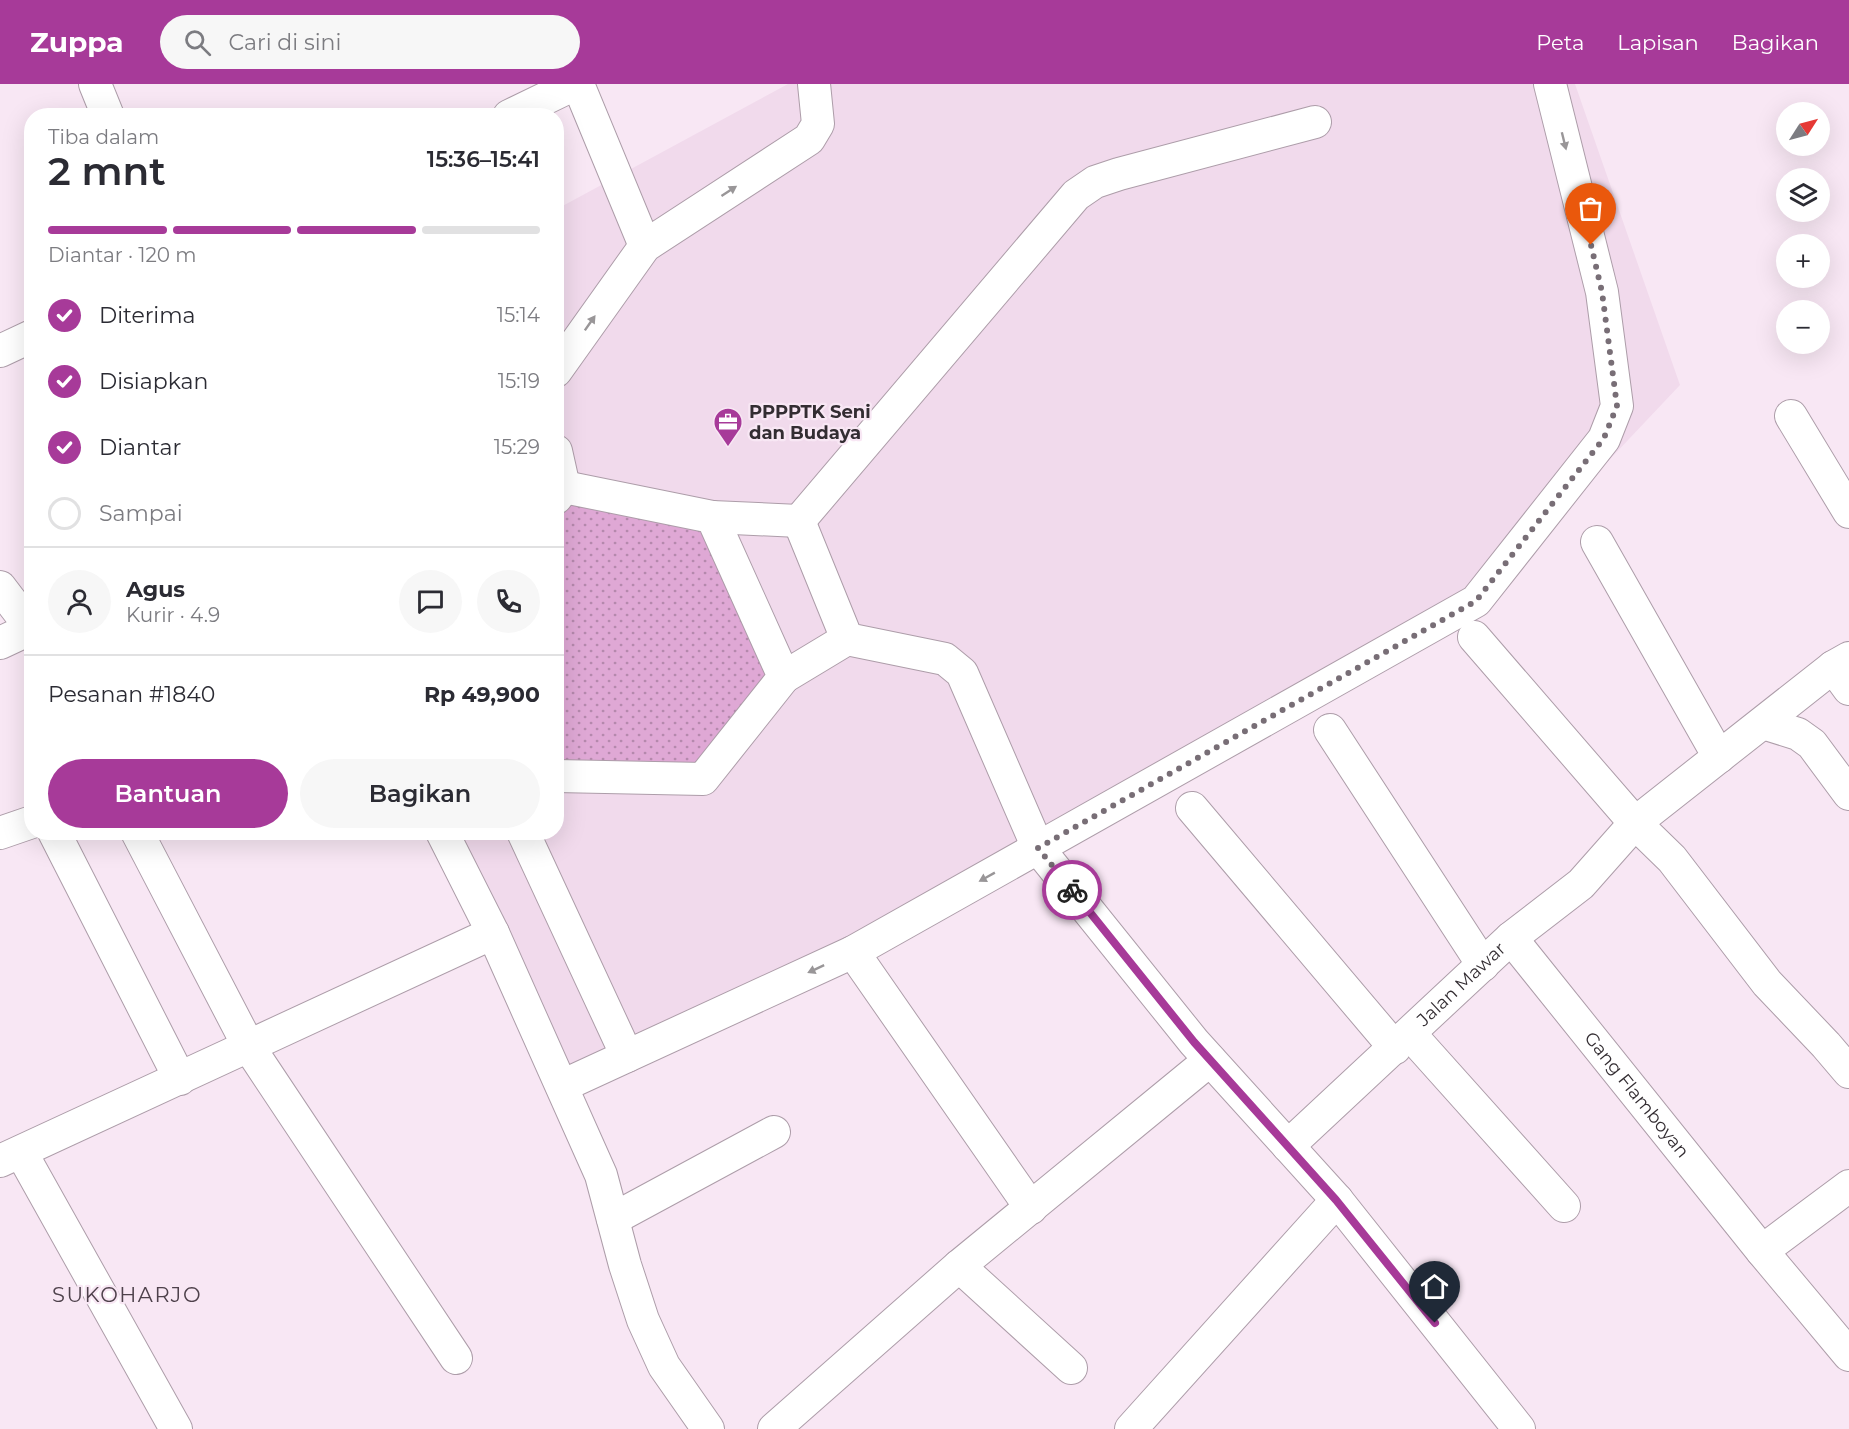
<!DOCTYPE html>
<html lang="id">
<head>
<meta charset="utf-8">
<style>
  body { margin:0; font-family:Montserrat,sans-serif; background:#f7f7f7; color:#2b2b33; height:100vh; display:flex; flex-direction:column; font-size:22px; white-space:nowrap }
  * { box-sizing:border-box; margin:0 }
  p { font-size:20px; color:#7c7c81 }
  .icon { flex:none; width:33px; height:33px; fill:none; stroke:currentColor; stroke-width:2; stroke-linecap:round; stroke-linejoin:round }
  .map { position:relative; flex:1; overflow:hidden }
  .details { position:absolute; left:24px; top:24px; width:540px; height:732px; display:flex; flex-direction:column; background:#fff; border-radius:24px; box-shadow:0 6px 24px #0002 }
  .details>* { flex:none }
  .needle { width:39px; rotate:54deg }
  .buttons { position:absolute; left:1776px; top:18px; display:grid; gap:12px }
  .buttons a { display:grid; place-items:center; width:54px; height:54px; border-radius:50%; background:#fff; box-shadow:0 6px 24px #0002; font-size:30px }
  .pin { position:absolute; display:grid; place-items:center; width:51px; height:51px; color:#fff; margin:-62px -26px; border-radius:50% 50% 50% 0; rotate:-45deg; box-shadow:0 0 6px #0007 }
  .pin .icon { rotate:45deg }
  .courier { position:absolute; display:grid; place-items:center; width:60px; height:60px; margin:-30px; border:4px solid #a73a99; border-radius:50%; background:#fff; color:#222; box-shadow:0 2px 8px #0007 }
  .headline em { font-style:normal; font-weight:600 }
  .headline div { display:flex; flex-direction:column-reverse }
  .headline { display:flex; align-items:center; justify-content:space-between; height:102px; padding:0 24px }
  h1 { font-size:39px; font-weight:600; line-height:45px }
  .bar { display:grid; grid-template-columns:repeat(4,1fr); gap:9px 6px; align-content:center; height:72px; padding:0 24px }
  .bar i { height:8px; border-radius:4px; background:#e1e1e2 }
  .bar .active { background:#a73a99 }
  .bar p { grid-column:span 4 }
  .line { display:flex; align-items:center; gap:15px; padding:0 24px; border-top:2px solid #e1e1e2 }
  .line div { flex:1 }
  .round { display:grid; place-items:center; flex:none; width:63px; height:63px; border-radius:32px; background:#f7f7f7 }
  ol { padding:0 24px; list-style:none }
  li { display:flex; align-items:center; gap:18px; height:66px }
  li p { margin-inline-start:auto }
  li .icon { padding:6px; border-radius:50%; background:#a73a99; color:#fff; stroke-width:4 }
  li:last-child { color:#7c7c81 }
  li i { width:33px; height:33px; border:3px solid #e1e1e2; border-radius:50% }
  .button { display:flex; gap:12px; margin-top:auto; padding:12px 24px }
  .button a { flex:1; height:69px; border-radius:36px; background:#a73a99; color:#fff; font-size:24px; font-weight:600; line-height:69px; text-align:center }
  .button a+a { background:#f7f7f7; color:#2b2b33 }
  header { display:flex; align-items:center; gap:36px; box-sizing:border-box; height:84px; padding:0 30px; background:#a73a99; color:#fff }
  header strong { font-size:28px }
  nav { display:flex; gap:33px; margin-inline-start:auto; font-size:21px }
  .search { width:420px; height:54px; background:#f7f7f7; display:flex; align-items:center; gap:15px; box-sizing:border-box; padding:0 21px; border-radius:33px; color:#7c7c81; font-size:22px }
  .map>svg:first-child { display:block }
  .built { fill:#f1daec }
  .grass { fill:url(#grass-dots) }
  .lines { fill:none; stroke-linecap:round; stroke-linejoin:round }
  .minor-casing { stroke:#ad9da9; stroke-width:34 }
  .minor { stroke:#fff; stroke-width:32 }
  .oneway { fill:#999698 }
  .done { stroke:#786e76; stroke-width:6; stroke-dasharray:0 10.8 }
  .route { stroke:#a73a99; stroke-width:8 }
  .labels { text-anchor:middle; stroke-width:4.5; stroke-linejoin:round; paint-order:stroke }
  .poi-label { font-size:18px; font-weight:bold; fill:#332d32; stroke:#f8e7f4; text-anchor:start }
  .street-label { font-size:18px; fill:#332d32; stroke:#f8e7f4 }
  .quarter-label { font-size:21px; letter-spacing:1.5px; fill:#4e414b; stroke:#f8e7f4 }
</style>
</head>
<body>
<header>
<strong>Zuppa</strong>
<div class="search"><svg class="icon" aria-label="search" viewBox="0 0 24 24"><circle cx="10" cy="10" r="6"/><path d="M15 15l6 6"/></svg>Cari di sini</div>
<nav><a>Peta</a><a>Lapisan</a><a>Bagikan</a></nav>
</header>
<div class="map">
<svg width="1849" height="1345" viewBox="0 0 1849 1345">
  <defs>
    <pattern id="grass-dots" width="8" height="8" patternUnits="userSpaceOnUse" patternTransform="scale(1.5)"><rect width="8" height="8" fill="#dfa8d5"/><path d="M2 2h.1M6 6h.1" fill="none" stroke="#b589ad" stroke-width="1.8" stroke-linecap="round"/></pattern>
  </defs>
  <rect width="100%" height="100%" fill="#f8e7f4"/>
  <polygon class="built" points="788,0 1575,0 1680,301 1476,517 853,868 562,1002 442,749 556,748 557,125"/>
  <polygon class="grass" points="557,414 712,433 784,593 703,695 557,692"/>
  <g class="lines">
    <g class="minor-casing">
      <g id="minor">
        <polyline points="95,0 108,32"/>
        <polyline points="578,0 645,162"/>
        <polyline points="509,32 575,0"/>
        <polyline points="0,267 32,252"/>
        <polyline points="556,287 645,162 809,55 818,40 814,0"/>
        <polyline points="1791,332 1849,428"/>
        <polyline points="556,367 564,403 556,414"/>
        <polyline points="712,433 799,437"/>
        <polyline points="799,437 847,555 945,575 962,589 1038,764 1194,958 1337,1116 1519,1345"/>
        <polyline points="799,437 1076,111 1095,98 1119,90 1315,38"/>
        <polyline points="1597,458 1719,673"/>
        <polyline points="0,503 32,545"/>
        <polyline points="0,559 32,544"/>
        <polyline points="1849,574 1833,583 1635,739 1672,775 1767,899 1826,961 1849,988"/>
        <polyline points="1833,583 1849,605"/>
        <polyline points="784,593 847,555"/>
        <polyline points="1763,639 1798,650 1812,660 1849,710"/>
        <polyline points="1330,646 1483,881"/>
        <polyline points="556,692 703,695 784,593 712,433 564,403"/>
        <polyline points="1192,724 1395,964"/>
        <polyline points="54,748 180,995"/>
        <polyline points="137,748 249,963 456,1274"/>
        <polyline points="442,748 493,849 601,1091 625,1181 643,1236 664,1282 708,1345"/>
        <polyline points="523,748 627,972"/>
        <polyline points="0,749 32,738"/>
        <path id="s1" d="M1511 854 1762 1167 1849 1271"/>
        <polyline points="853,868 1031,1124"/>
        <polyline points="1410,950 1564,1122"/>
        <polyline points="562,1002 853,868 1476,517 1604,355 1617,322 1602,208 1550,0"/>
        <path id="s2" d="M1288 1062 1511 854 1581 800 1635 739 1474 553"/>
        <polyline points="21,1068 176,1345"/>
        <polyline points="0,1077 493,849"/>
        <polyline points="613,1135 774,1048"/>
        <polyline points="1762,1167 1849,1102"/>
        <polyline points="959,1182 1071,1284"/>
        <polyline points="774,1345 959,1182 1210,976"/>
        <polyline points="1131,1345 1337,1116"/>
      </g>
    </g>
    <use href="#minor" class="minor"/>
  </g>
  <defs><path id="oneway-solid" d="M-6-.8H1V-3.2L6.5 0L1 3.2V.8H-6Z" transform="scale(1.5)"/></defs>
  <g class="oneway">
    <use href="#oneway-solid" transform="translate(1564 57) rotate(76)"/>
    <use href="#oneway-solid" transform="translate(729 107) rotate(-33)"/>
    <use href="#oneway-solid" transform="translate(590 239) rotate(-55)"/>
    <use href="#oneway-solid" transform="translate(987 793) rotate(151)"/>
    <use href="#oneway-solid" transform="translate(816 885) rotate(155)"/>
  </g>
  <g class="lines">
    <polyline class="done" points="1072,806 1038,764 1476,517 1604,354 1617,322 1602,208 1591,161"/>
    <polyline class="route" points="1072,806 1194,958 1336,1116 1435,1239"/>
  </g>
  <defs>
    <g id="office-pin" transform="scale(1.5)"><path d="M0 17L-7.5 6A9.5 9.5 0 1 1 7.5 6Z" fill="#a73a99" stroke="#f8e7f4"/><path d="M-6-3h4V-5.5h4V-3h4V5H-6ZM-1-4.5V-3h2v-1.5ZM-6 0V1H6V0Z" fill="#fff"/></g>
  </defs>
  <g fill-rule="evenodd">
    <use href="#office-pin" x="728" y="338"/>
  </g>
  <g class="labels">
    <g class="poi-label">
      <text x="749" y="334">PPPPTK Seni<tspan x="749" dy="21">dan Budaya</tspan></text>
    </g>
    <g class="street-label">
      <text dy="6" stroke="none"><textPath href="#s2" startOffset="237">Jalan Mawar</textPath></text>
      <text dy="6" stroke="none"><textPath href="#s1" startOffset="201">Gang Flamboyan</textPath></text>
    </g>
    <g class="quarter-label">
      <text x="127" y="1218">SUKOHARJO</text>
    </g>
  </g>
</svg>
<div class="buttons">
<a><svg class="needle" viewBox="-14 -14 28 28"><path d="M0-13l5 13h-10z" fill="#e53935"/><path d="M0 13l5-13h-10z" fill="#7c7c81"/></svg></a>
<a><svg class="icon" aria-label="layers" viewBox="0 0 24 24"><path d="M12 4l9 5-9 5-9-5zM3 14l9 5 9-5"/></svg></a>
<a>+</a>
<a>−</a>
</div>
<div class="pin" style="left:1591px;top:161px;background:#ea580c"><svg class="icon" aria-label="bag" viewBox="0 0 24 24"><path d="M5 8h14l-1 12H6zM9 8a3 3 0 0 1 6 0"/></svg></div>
<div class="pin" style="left:1435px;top:1239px;background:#1f2937"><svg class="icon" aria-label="home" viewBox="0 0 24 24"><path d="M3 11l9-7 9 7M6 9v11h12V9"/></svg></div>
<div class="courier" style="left:1072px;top:806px"><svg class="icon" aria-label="bike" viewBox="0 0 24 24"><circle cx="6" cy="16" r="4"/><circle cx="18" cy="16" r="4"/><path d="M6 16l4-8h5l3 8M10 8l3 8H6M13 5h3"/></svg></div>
<section class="details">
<div class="headline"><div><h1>2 mnt</h1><p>Tiba dalam</p></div><em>15:36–15:41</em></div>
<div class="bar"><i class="active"></i><i class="active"></i><i class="active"></i><i></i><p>Diantar · 120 m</p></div>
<ol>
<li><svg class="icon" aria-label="check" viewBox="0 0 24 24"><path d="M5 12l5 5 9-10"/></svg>Diterima<p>15:14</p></li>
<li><svg class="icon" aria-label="check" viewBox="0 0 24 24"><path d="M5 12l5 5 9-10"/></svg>Disiapkan<p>15:19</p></li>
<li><svg class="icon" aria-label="check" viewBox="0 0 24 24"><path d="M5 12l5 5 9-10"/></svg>Diantar<p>15:29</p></li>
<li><i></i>Sampai</li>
</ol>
<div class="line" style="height:108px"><a class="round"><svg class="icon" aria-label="person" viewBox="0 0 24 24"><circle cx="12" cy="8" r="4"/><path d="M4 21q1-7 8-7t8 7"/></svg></a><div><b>Agus</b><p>Kurir · 4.9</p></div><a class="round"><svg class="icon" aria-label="chat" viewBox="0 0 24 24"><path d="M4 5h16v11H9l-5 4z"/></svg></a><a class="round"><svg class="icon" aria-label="phone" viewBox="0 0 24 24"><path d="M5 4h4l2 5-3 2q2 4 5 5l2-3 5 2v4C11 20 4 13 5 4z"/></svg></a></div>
<div class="line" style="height:78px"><div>Pesanan #1840</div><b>Rp 49,900</b></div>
<div class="button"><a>Bantuan</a><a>Bagikan</a></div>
</section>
</div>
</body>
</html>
